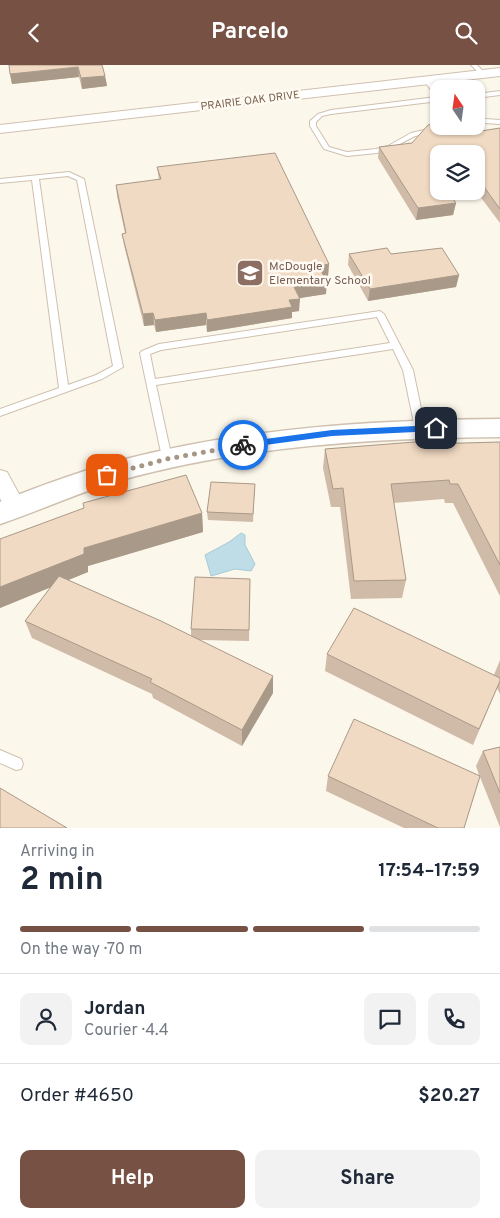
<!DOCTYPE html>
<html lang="en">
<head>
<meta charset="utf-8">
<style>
  body { margin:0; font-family:Overpass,sans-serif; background:#f2f2f3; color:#1f2937; height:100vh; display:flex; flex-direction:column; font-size:19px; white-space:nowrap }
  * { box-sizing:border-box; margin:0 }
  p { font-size:16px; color:#747a83 }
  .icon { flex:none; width:28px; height:28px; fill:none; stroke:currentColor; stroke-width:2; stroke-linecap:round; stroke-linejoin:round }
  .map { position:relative; height:763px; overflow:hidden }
  .panel { display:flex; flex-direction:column; background:#fff; flex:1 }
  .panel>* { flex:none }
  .needle { width:32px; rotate:347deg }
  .fabs { position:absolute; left:430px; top:15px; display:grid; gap:10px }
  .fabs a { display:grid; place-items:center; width:55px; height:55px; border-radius:10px; background:#fff; box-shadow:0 1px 4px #0004; font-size:25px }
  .pin { position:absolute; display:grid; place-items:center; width:42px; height:42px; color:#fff; margin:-21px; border-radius:10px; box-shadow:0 2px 8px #0006 }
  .courier { position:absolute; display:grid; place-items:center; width:50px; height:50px; margin:-25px; border:4px solid #1a73e8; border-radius:50%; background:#fff; color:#222; box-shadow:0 1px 6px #0007 }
  .headline em { font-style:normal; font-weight:700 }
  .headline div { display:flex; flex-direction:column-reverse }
  .headline { display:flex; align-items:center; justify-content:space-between; height:85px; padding:0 20px }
  h1 { font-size:32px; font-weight:700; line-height:38px }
  .bar { display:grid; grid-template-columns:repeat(4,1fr); gap:8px 5px; align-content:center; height:60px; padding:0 20px }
  .bar i { height:6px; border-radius:4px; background:#e0e1e3 }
  .bar .active { background:#775144 }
  .bar p { grid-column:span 4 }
  .line { display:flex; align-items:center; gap:12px; padding:0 20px; border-top:1px solid #e0e1e3 }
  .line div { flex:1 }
  .round { display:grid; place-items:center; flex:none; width:52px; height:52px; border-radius:10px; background:#f2f2f3 }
  .cta { display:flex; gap:10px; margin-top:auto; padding:10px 20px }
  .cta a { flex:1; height:58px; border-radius:10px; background:#775144; color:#fff; font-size:20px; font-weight:700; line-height:58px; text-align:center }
  .cta a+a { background:#f2f2f3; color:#1f2937 }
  header { display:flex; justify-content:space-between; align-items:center; height:65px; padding:0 20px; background:#775144; color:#fff; font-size:22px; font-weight:700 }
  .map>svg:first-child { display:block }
  .water { fill:#bfdde6; stroke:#a5cbd8 }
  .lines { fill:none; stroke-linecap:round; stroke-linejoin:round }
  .service-casing { stroke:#cfc0b0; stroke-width:2 }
  .minor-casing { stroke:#cfc0b0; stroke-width:2 }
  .tertiary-casing { stroke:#cfc0b0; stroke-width:3 }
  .service { fill:#fff; fill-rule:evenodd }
  .minor { fill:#fff; fill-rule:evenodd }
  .tertiary { fill:#fff; fill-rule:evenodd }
  .wall { fill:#cfbba8; fill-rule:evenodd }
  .shaded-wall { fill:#a99988 }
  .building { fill:#f1dac3; stroke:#a99988 }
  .route { fill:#1a73e8 }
  .done { stroke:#a69685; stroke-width:5; stroke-dasharray:0 9 }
  .labels { text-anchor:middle; stroke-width:5; stroke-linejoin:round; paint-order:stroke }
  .far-street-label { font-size:11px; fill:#78614e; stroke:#fffbf2 }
  .education-label { font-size:12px; fill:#785e54; stroke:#fffbf2; text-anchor:start }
</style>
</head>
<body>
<header><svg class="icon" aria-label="back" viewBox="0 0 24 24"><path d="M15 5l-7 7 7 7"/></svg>Parcelo<svg class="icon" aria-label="search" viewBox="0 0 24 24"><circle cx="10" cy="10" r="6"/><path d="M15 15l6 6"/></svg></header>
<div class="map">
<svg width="500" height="763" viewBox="0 0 500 763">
  <rect width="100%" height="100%" fill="#fcf7eb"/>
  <polygon class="water" points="241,468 245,470 245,480 255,499 251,506 235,504 211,511 205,490 229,477"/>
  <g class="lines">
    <g class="service-casing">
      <g id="service">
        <polygon points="471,0 477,0 485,8 480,9"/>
        <polygon points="426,12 428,13 439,27 439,36 331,49 322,51 316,57 316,61 329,82 347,87 376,84 388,81 411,68 441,61 450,61 443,65 415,71 392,83 377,88 347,91 324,84 310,61 310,56 318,49 331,45 436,32 423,14"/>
        <polygon points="500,26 500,30 476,33 476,29"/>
        <polygon points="476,48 486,54 500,55 500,59 484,58 476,53"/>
        <path d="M69 107 84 114 123 302 102 314 0 351V344L59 323 32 115 0 118V114ZM68 111 77 115 113 301 96 310 68 320 39 114Z"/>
        <path d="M380 246 384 249 413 305 425 363 423 366 420 367 415 363 403 305 393 284 156 320 172 394 171 397H163L140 288 142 286 159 279ZM377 252 390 278 155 314 150 289 161 285Z"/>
        <polygon points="0,685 21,694 23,699 21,704 16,705 0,698"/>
      </g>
    </g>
    <g class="minor-casing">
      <g id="minor">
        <polygon points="500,3 500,11 0,68 0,60"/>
        <polygon points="0,405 7,407 26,442 23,448 15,450 7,448 0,433"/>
      </g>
    </g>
    <g class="tertiary-casing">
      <path id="tertiary" d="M500 354V372C372 373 245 381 121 415 80 427 41 445 0 459V437C40 421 80 406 122 395 246 363 372 355 500 354Z"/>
    </g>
    <use href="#service" class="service"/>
    <use href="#minor" class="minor"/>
    <use href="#tertiary" class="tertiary"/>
  </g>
  <g class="wall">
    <polygon points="102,0 105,11 107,21 82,24 79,12 12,19 10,9"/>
    <path d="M500 63V158L476 126 450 130 456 138 453 150 416 155 378 93 379 82 412 78 458 65 481 66ZM476 89V126H439Z"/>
    <polygon points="157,102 329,199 328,211 324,211 326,229 299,233 299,246 292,247 292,253 207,267 206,260 156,267 154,260 144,261 124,180 122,169 125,168 117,131 116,120 159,115"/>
    <polygon points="349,189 391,189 459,210 456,222 368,236 348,200"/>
    <polygon points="500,377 500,531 453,438 445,438 444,434 393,438 406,515 402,533 351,534 340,442 331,442 323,403 325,384 428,379"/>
    <polygon points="255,419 253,457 208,455 207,447"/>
    <polygon points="202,448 203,467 88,501 88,507 68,515 191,571 191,564 250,514 249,576 199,575 273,628 242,681 153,633 152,629 32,573 25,556 51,522 0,543 0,474"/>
    <polygon points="327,589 494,610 500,595 500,629 497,623 473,680 325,606"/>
    <polygon points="500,682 500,762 480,712 464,763 404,763 326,726 328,711 479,710 476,701 483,686"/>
  </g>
  <g class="shaded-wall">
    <polygon points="78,2 79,12 12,19 10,9"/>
    <polygon points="105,11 107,21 82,24 81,13"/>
    <polygon points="476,115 479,115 476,126"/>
    <polygon points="441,126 476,126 440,131"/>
    <polygon points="456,138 453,150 416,155 418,143"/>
    <polygon points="329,199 328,211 318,212 319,201"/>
    <polygon points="459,210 456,222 368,236 370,224"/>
    <polygon points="327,218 326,229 294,234 294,222"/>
    <polygon points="300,234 299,246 292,247 292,253 207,267 207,255 289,235"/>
    <polygon points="153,248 154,260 144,261 143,249"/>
    <polygon points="206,248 206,260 156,267 155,255"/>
    <polygon points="202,448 203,467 88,501 88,507 0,543 0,522 84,483"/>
    <polygon points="273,611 273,628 242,681 242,665"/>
  </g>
  <g class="building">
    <polygon points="9,0 102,0 105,11 81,13 78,2 10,9"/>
    <polygon points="439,58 439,61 455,61 458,65 481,66 500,63 500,144 479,115 476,115 476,89 439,89 439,126 447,126 456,138 418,143 379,82 412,78 428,60"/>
    <polygon points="275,88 329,199 319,201 327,218 294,222 300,234 289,235 292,242 207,255 206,248 155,255 153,248 143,249 122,169 126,168 116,120 161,114 157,102"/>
    <polygon points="387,183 391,189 442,183 459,210 370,224 349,189"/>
    <polygon points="427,376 428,379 500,377 500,500 458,419 450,419 449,415 391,419 406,515 354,516 343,423 333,424 325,384"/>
    <polygon points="186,410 202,448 84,483 84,489 0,522 0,474 84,443 83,438"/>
    <polygon points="211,417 255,419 253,449 207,447"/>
    <polygon points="59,511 161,556 273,611 242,665 150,617 152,614 25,556"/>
    <polygon points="195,512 250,514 249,565 191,564"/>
    <polygon points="354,543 500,613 500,616 479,664 327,589"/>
    <polygon points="354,654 480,711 464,763 438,763 328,711"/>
    <polygon points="500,682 500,728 483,686"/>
    <polygon points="0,723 67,763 0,763"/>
  </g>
  <polygon class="route" points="436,360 440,363 436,366 332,371 243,383 239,380 243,377 332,365"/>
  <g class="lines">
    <polyline class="done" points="107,410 167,394 243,380"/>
  </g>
  <defs>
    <g id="school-square" transform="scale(1.4375)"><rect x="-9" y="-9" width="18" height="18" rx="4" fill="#8d6e63" stroke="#fffbf2"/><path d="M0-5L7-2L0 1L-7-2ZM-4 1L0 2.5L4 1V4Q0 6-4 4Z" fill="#fff"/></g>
  </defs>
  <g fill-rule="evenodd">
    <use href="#school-square" x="250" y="208"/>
  </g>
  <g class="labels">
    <g class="far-street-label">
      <text transform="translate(250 35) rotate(-7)" y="4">PRAIRIE OAK DRIVE</text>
    </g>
    <g class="education-label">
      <text x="269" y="205">McDougle<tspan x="269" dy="14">Elementary School</tspan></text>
    </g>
  </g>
</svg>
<div class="fabs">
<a><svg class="needle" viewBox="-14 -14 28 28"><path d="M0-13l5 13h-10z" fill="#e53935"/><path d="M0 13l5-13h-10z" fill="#747a83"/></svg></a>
<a><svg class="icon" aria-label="layers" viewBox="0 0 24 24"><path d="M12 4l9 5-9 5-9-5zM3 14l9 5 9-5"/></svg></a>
</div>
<div class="pin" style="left:107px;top:410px;background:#ea580c"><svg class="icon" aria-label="bag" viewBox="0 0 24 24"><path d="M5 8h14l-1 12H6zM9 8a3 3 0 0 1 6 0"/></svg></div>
<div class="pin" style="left:436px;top:363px;background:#1f2937"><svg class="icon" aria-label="home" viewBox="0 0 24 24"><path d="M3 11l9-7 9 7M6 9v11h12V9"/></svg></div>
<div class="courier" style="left:243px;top:380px"><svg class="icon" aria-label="bike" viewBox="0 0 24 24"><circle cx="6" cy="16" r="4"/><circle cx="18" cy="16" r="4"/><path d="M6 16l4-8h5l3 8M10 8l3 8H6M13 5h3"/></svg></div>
</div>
<section class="panel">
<div class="headline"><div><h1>2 min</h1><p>Arriving in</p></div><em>17:54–17:59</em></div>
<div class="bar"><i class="active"></i><i class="active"></i><i class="active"></i><i></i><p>On the way · 70 m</p></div>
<div class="line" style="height:90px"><a class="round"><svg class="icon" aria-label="person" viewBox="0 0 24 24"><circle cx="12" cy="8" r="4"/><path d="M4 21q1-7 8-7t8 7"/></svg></a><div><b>Jordan</b><p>Courier · 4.4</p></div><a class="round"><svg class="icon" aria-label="chat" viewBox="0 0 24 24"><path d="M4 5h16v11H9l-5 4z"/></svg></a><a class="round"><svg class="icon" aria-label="phone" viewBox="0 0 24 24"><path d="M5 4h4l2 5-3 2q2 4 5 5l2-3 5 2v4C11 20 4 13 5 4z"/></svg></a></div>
<div class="line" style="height:65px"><div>Order #4650</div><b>$20.27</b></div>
<div class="cta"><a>Help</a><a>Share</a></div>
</section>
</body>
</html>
